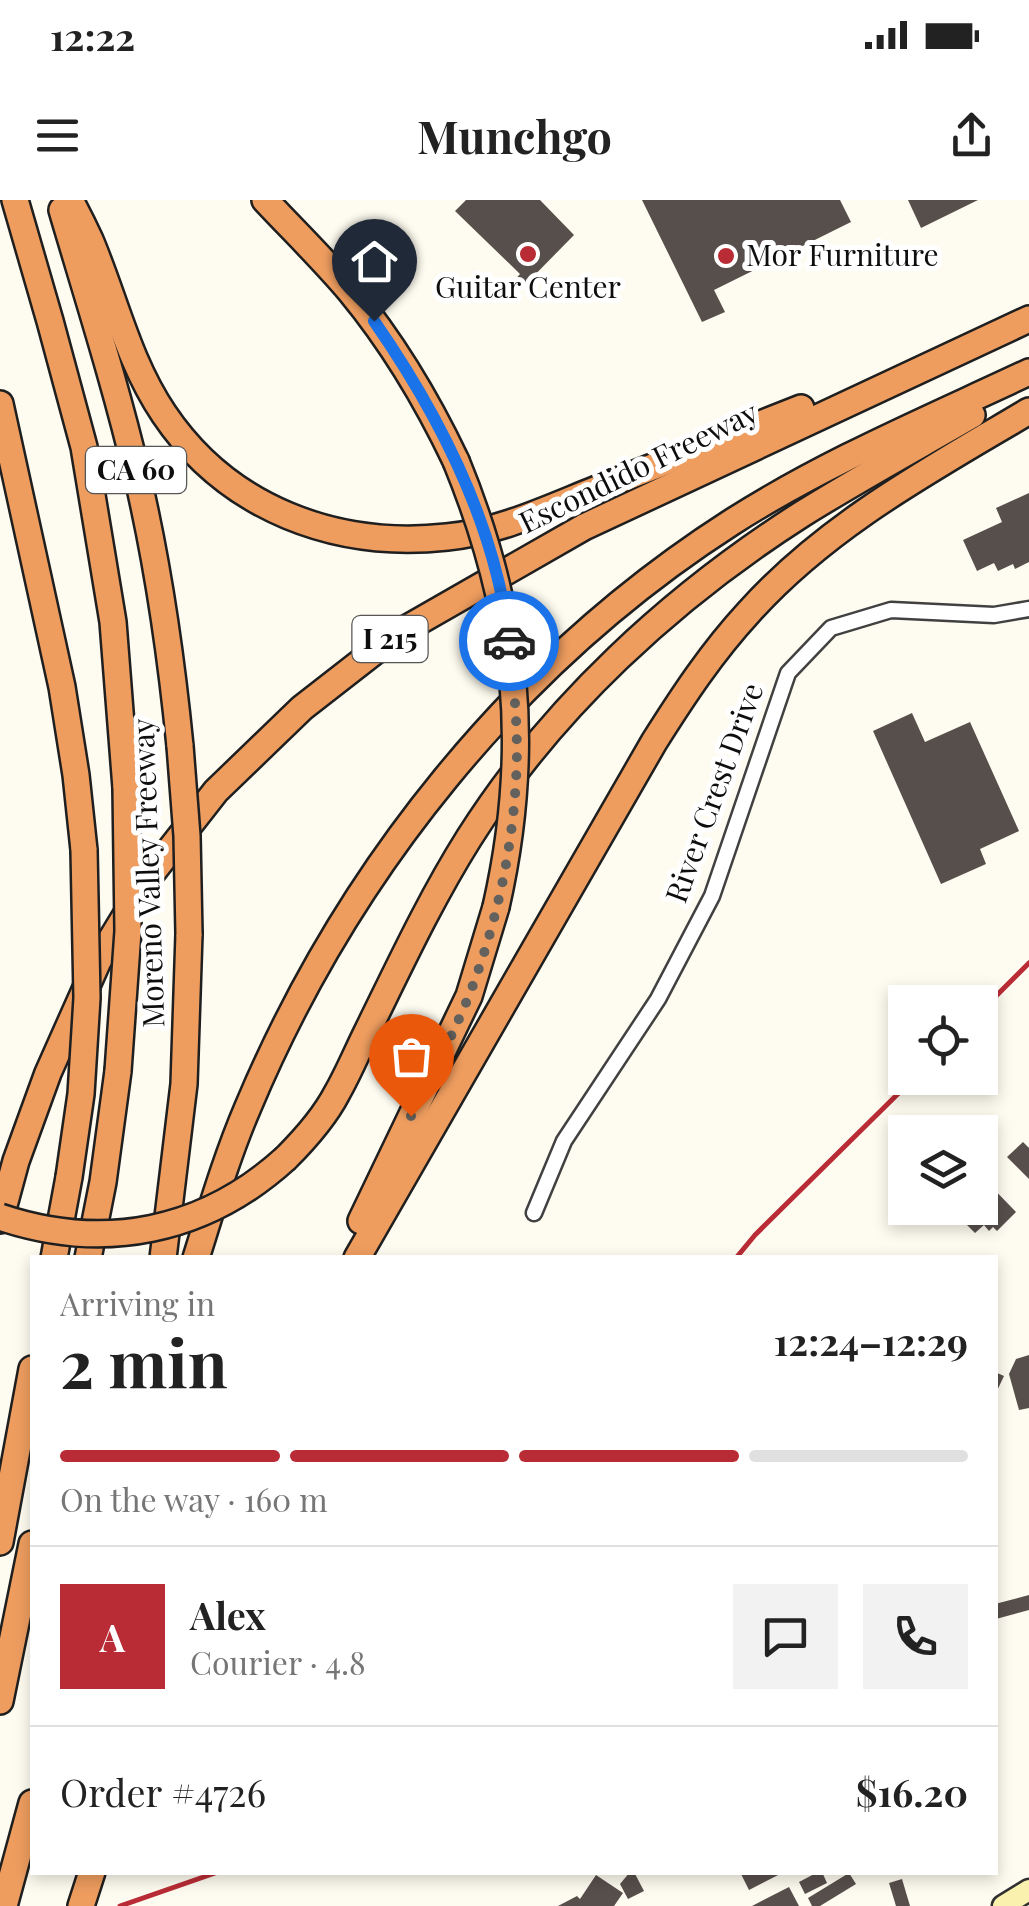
<!DOCTYPE html>
<html lang="en">
<head>
<meta charset="utf-8">
<style>
  body { margin:0; font-family:"Playfair Display",serif; background:#f2f2f2; color:#222; height:100vh; display:flex; flex-direction:column; font-size:38px; white-space:nowrap }
  * { box-sizing:border-box; margin:0 }
  p { font-size:32px; color:#767676 }
  .icon { flex:none; width:55px; height:55px; fill:none; stroke:currentColor; stroke-width:2; stroke-linecap:round; stroke-linejoin:round }
  .map { position:relative; flex:1; overflow:hidden }
  .details { position:absolute; left:30px; top:1055px; width:968px; height:620px; display:flex; flex-direction:column; background:#fff; border-radius:0px; box-shadow:0 5px 15px #0003 }
  .details>* { flex:none }
  .buttons { position:absolute; left:888px; top:785px; display:grid; gap:20px }
  .buttons a { display:grid; place-items:center; width:110px; height:110px; border-radius:0px; background:#fff; box-shadow:0 5px 15px #0003; font-size:50px }
  .pin { position:absolute; display:grid; place-items:center; width:85px; height:85px; color:#fff; margin:-102px -42px; border-radius:50% 50% 50% 0; rotate:-45deg; box-shadow:0 0 10px #0007 }
  .pin .icon { rotate:45deg }
  .courier { position:absolute; display:grid; place-items:center; width:100px; height:100px; margin:-50px; border:8px solid #1a73e8; border-radius:50%; background:#fff; color:#222; box-shadow:0 2px 12px #0007 }
  .head em { font-style:normal; font-weight:700 }
  .head div { display:flex; flex-direction:column-reverse }
  .head { display:flex; align-items:center; justify-content:space-between; height:170px; padding:0 30px }
  h1 { font-size:65px; font-weight:700; line-height:75px }
  .bar { display:grid; grid-template-columns:repeat(4,1fr); gap:15px 10px; align-content:center; height:120px; padding:0 30px }
  .bar i { height:12px; border-radius:8px; background:#e0e0e0 }
  .bar .current { background:#b92c35 }
  .bar p { grid-column:span 4 }
  .line { display:flex; align-items:center; gap:25px; padding:0 30px; border-top:2px solid #e0e0e0 }
  .line div { flex:1 }
  .round { display:grid; place-items:center; flex:none; width:105px; height:105px; border-radius:0px; background:#f2f2f2 }
  .status { display:flex; justify-content:space-between; align-items:center; height:70px; padding:0 50px; background:#fff; direction:ltr }
  .status svg { height:28px; fill:currentColor }
  header { display:flex; justify-content:space-between; align-items:center; height:130px; padding:0 30px; background:#fff; font-size:45px; font-weight:700 }
  .map>svg:first-child { display:block }
  .building { fill:#574f4b }
  .lines { fill:none; stroke-linecap:round; stroke-linejoin:round }
  .street-casing { stroke:#414141; stroke-width:19 }
  .secondary-casing { stroke:#303030; stroke-width:25 }
  .highway-casing { stroke:#1f1f1f; stroke-width:30 }
  .street { stroke:#fff; stroke-width:14 }
  .secondary { stroke:#fbf1ae; stroke-width:20 }
  .highway { stroke:#ee9d5f; stroke-width:25 }
  .rail { stroke:#b92c35; stroke-width:5 }
  .highway-bridge-casing { stroke:#1f1f1f; stroke-width:30; stroke-linecap:butt }
  .highway-bridge { stroke:#ee9d5f; stroke-width:25 }
  .done { stroke:#62615d; stroke-width:10; stroke-dasharray:0 18 }
  .route { stroke:#1a73e8; stroke-width:12 }
  .poi-dot { fill:#b92c35; stroke:#fff; stroke-width:4 }
  .labels { text-anchor:middle; stroke-width:10; stroke-linejoin:round; paint-order:stroke }
  .shield { fill:#fff; stroke:#565656; stroke-width:2.5 }
  .shield-label { font-size:28px; font-weight:bold; fill:#0e0e0e }
  .poi-label { font-size:30px; fill:#0e0e0e; stroke:#fff; text-anchor:start }
  .street-label { font-size:30px; fill:#0e0e0e; stroke:#fff }
</style>
</head>
<body>
<div class="status"><b>12:22</b><svg viewBox="0 0 49 12"><path d="M0 12V9h3v3zM5 12V6h3v6zM10 12V3h3v9zM15 12V0h3v12zM26 1h20v11H26zM47 4h2v5h-2z"/></svg></div>
<header><svg class="icon" aria-label="menu" viewBox="0 0 24 24"><path d="M4 6h16M4 12h16M4 18h16"/></svg>Munchgo<svg class="icon" aria-label="share" viewBox="0 0 24 24"><path d="M12 15V3M7 8l5-5 5 5M5 13v7h14v-7"/></svg></header>
<div class="map">
<svg width="1029" height="1706" viewBox="0 0 1029 1706">
  <rect width="100%" height="100%" fill="#fefbf0"/>
  <g class="building">
    <polygon points="466,0 540,0 574,35 520,90 513,82 520,74 455,11"/>
    <polygon points="642,0 840,0 851,22 714,90 725,112 702,122"/>
    <polygon points="908,0 978,0 921,28"/>
    <polygon points="1029,293 1029,362 1015,369 1013,364 998,371 994,363 977,371 963,340 1002,322 996,308"/>
    <polygon points="912,513 925,542 970,522 1019,631 980,649 986,664 941,684 873,531"/>
    <polygon points="1023,942 1029,948 1029,979 1007,957"/>
    <polygon points="983,978 1016,1012 997,1031 993,1027 989,1031 984,1025 975,1033 950,1008 980,1008 980,981"/>
    <polygon points="1029,1155 1029,1208 1019,1210 1009,1174 1016,1159"/>
    <polygon points="995,1172 1004,1176 995,1195"/>
    <polygon points="1029,1395 1029,1410 996,1419 995,1404"/>
    <polygon points="630,1672 634,1672 644,1691 628,1699 620,1684"/>
    <polygon points="743,1672 784,1672 749,1690 741,1674"/>
    <polygon points="818,1672 822,1672 827,1683 805,1694 799,1682"/>
    <polygon points="849,1673 856,1684 820,1706 812,1706 808,1698"/>
    <polygon points="596,1675 623,1693 614,1706 558,1706 577,1696 580,1699"/>
    <polygon points="902,1679 910,1706 896,1706 889,1683"/>
    <polygon points="789,1687 799,1706 752,1706"/>
  </g>
  <g class="lines">
    <g class="street-casing">
      <polyline id="street" points="534,1013 564,941 658,799 712,696 788,473 831,428 891,410 994,415 1029,409"/>
    </g>
    <g class="secondary-casing">
      <polyline id="secondary" points="1003,1706 1029,1690"/>
    </g>
    <g class="highway-casing">
      <g id="highway">
        <polyline points="15,0 50,121 84,247 113,422 126,588"/>
        <path d="M70 0C77 13 84 27 90 40 115 99 128 161 164 214 228 309 336 349 447 337 499 332 549 308 597 289 665 262 733 235 801 208"/>
        <path d="M265 0C293 30 323 59 350 91 393 143 427 200 456 261"/>
        <path d="M62 10C88 98 116 186 137 275 158 364 171 455 180 546"/>
        <polyline points="0,204 62,487 76,575 84,650"/>
        <path d="M286 958C305 939 324 918 337 893 348 874 357 852 367 832 399 767 430 700 469 638 552 507 672 397 802 314 858 279 915 248 972 215"/>
        <polyline points="0,1020 16,961 48,873 98,761 151,674 216,591 302,508 397,434 584,327 1029,119"/>
        <polyline points="361,1021 469,796 496,707"/>
        <polyline points="54,1058 69,977"/>
        <polyline points="88,1058 103,982 118,871"/>
        <polyline points="163,1058 184,884 189,734"/>
        <path d="M196 1058C212 1007 227 956 248 907 347 671 515 461 732 322 826 262 929 219 1029 172"/>
        <path d="M357 1058 654 542C683 496 712 452 749 412 827 325 930 270 1029 211"/>
        <polyline points="0,1342 32,1169"/>
        <polyline points="0,1501 32,1344"/>
        <polyline points="4,1706 32,1603"/>
        <polyline points="81,1706 92,1672"/>
      </g>
    </g>
    <use href="#street" class="street"/>
    <use href="#secondary" class="secondary"/>
    <use href="#highway" class="highway"/>
    <g class="rail">
      <polyline points="980,812 1029,763"/>
      <polyline points="736,1058 755,1035 914,878"/>
      <polyline points="120,1706 218,1672"/>
    </g>
    <g class="highway-bridge-casing">
      <g id="highway-bridge">
        <path d="M456 261C518 412 532 548 496 707"/>
        <polyline points="180,546 187,636 189,734"/>
        <polyline points="118,871 128,731 126,588"/>
        <polyline points="69,977 81,894 87,798 84,650"/>
        <path d="M0 1017C104 1052 205 1032 286 958"/>
      </g>
    </g>
    <use href="#highway-bridge" class="highway-bridge"/>
  </g>
  <g class="lines">
    <path class="done" d="M411 916C431 877 451 839 468 798 495 730 512 653 516 580 519 534 514 487 509 441"/>
    <path class="route" d="M374 121C440 216 496 325 509 441"/>
  </g>
  <g class="poi-dot">
    <circle cx="528" cy="54" r="10"/>
    <circle cx="726" cy="56" r="10"/>
  </g>
  <g class="labels">
    <g class="shield">
      <rect x="86" y="247" width="100" height="46" rx="8"/>
      <rect x="352.5" y="416" width="75" height="46" rx="8"/>
    </g>
    <g class="shield-label">
      <text x="136" y="280">CA 60</text>
      <text x="390" y="449">I 215</text>
    </g>
    <g class="poi-label">
      <text x="746" y="66">Mor Furniture</text>
      <text x="528" y="98" text-anchor="middle">Guitar Center</text>
    </g>
    <g class="street-label">
      <text transform="translate(639 268) rotate(-26)" y="10">Escondido Freeway</text>
      <text transform="translate(715 593) rotate(-70)" y="10">River Crest Drive</text>
      <text transform="translate(149 673) rotate(-92)" y="10">Moreno Valley Freeway</text>
    </g>
  </g>
</svg>
<div class="buttons">
<a><svg class="icon" aria-label="locate" viewBox="0 0 24 24"><circle cx="12" cy="12" r="6"/><path d="M12 2v4M12 18v4M2 12h4M18 12h4"/></svg></a>
<a><svg class="icon" aria-label="layers" viewBox="0 0 24 24"><path d="M12 4l9 5-9 5-9-5zM3 14l9 5 9-5"/></svg></a>
</div>
<div class="pin" style="left:411px;top:916px;background:#ea580c"><svg class="icon" aria-label="bag" viewBox="0 0 24 24"><path d="M5 8h14l-1 12H6zM9 8a3 3 0 0 1 6 0"/></svg></div>
<div class="pin" style="left:374px;top:121px;background:#1f2937"><svg class="icon" aria-label="home" viewBox="0 0 24 24"><path d="M3 11l9-7 9 7M6 9v11h12V9"/></svg></div>
<div class="courier" style="left:509px;top:441px"><svg class="icon" aria-label="car" viewBox="0 0 24 24"><path d="M5 17H2v-5l4-1 3-4h7l3 4 3 1v5h-3M9 17h6M6 11h13"/><circle cx="7" cy="17" r="2"/><circle cx="17" cy="17" r="2"/></svg></div>
<section class="details">
<div class="head"><div><h1>2 min</h1><p>Arriving in</p></div><em>12:24–12:29</em></div>
<div class="bar"><i class="current"></i><i class="current"></i><i class="current"></i><i></i><p>On the way · 160 m</p></div>
<div class="line" style="height:180px"><b class="round" style="background:#b92c35;color:#fff">A</b><div><b>Alex</b><p>Courier · 4.8</p></div><a class="round"><svg class="icon" aria-label="chat" viewBox="0 0 24 24"><path d="M4 5h16v11H9l-5 4z"/></svg></a><a class="round"><svg class="icon" aria-label="phone" viewBox="0 0 24 24"><path d="M5 4h4l2 5-3 2q2 4 5 5l2-3 5 2v4C11 20 4 13 5 4z"/></svg></a></div>
<div class="line" style="height:130px"><div>Order #4726</div><b>$16.20</b></div>
</section>
</div>
</body>
</html>
